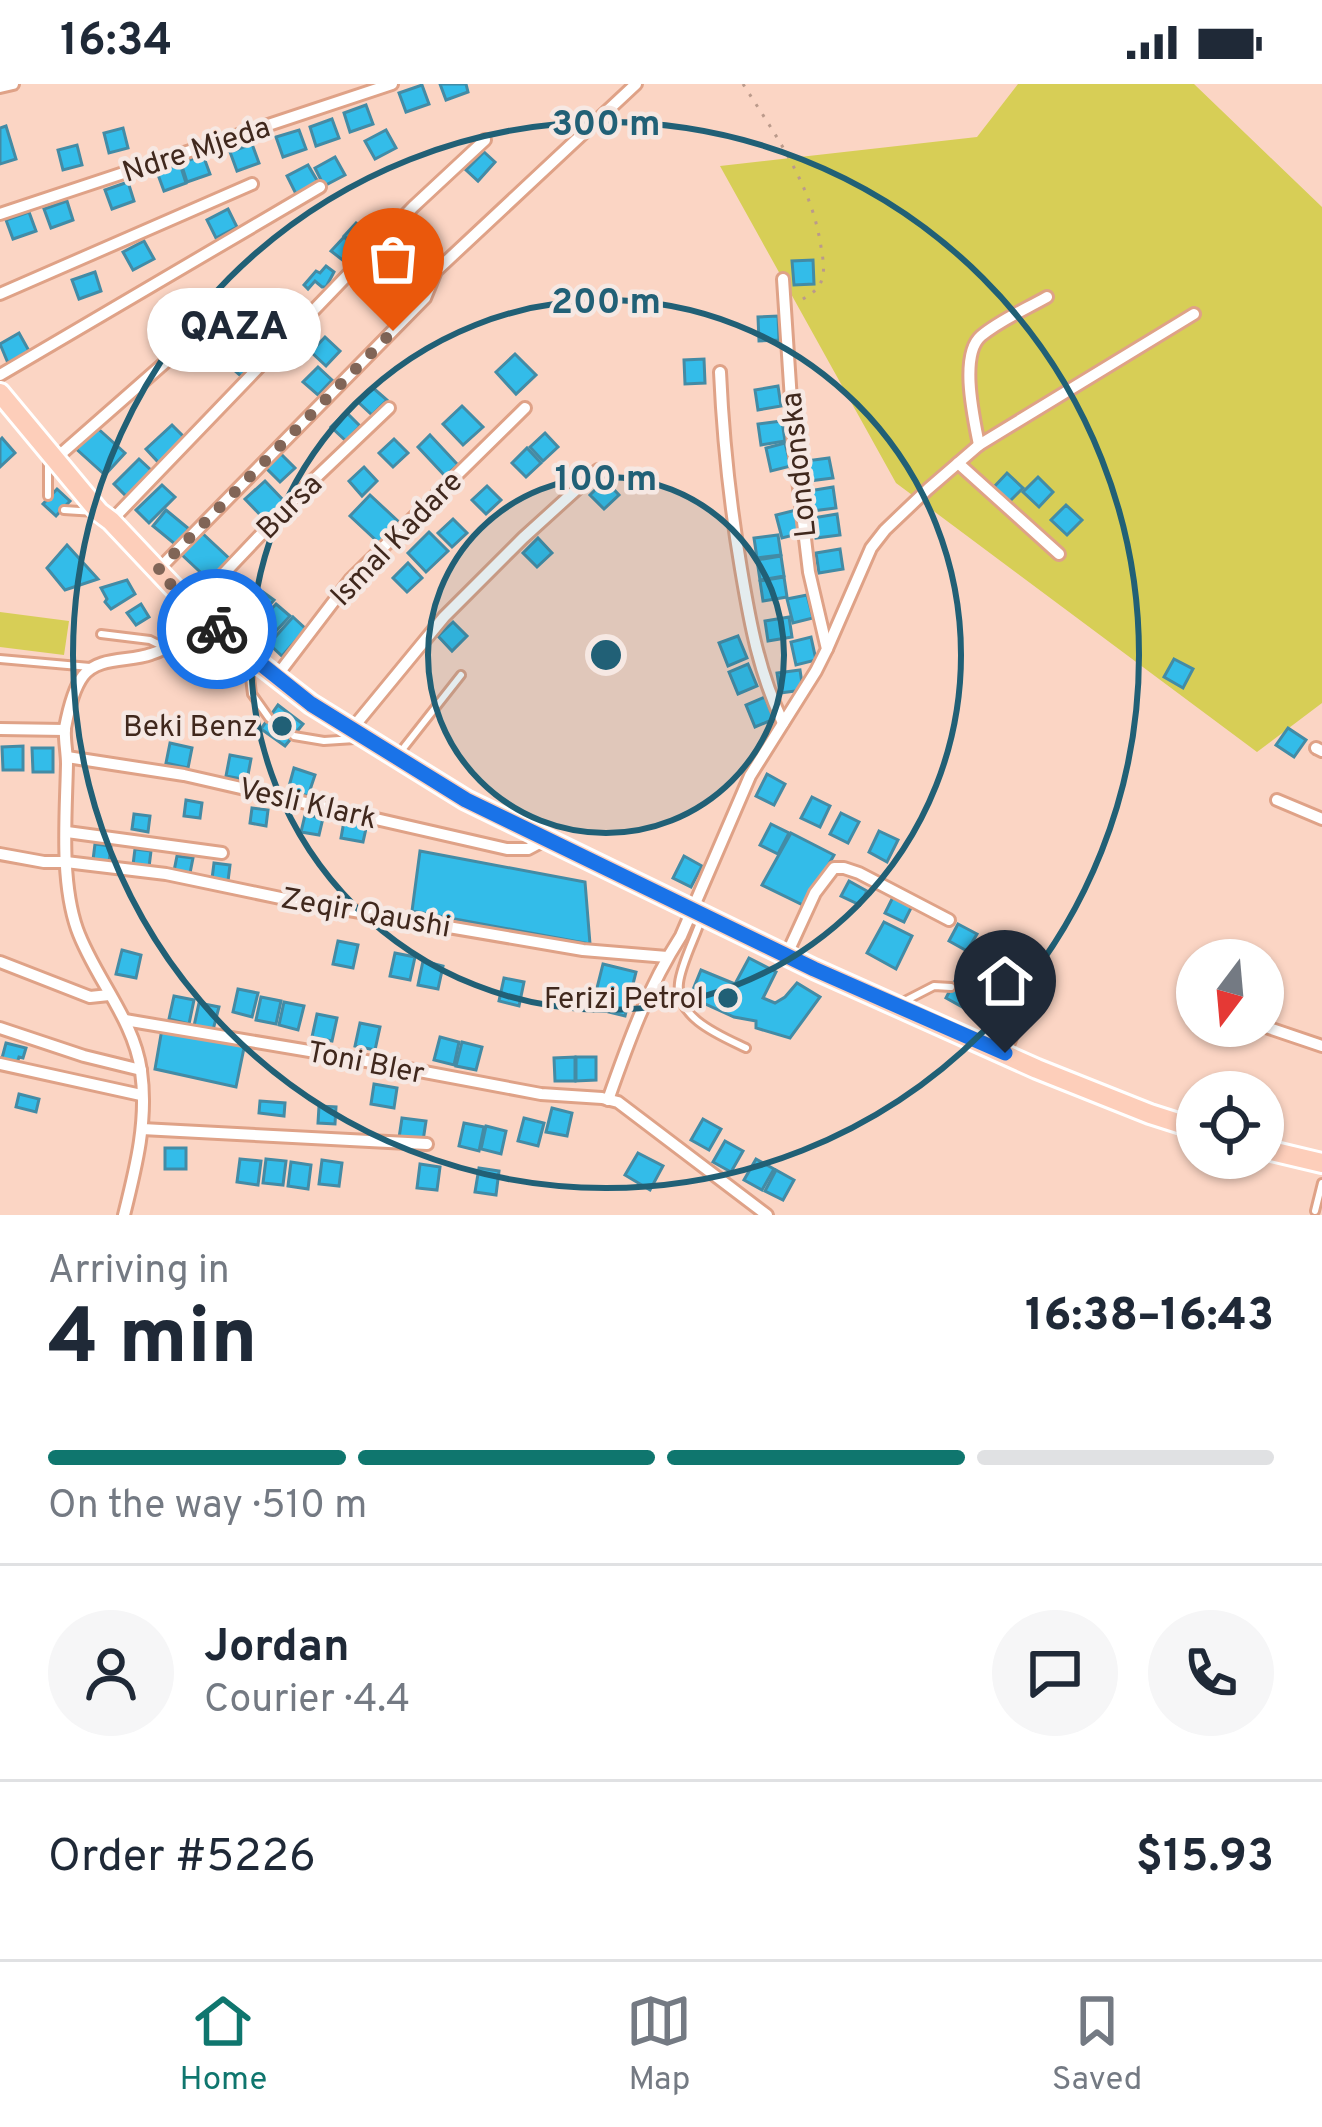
<!DOCTYPE html>
<html lang="en">
<head>
<meta charset="utf-8">
<style>
  body { margin:0; font-family:Overpass,sans-serif; background:#f6f6f7; color:#1f2937; height:100vh; display:flex; flex-direction:column; font-size:45px; white-space:nowrap }
  * { box-sizing:border-box; margin:0 }
  p { font-size:39px; color:#747a83 }
  .icon { flex:none; width:66px; height:66px; fill:none; stroke:currentColor; stroke-width:2; stroke-linecap:round; stroke-linejoin:round }
  .map { position:relative; height:1131px; overflow:hidden }
  .details { display:flex; flex-direction:column; background:#fff; flex:1 }
  .details>* { flex:none }
  .needle { width:78px; rotate:196deg }
  .tools { position:absolute; left:1176px; top:855px; display:grid; gap:24px }
  .tools a { display:grid; place-items:center; width:108px; height:108px; border-radius:50%; background:#fff; box-shadow:0 3px 9px #0004; font-size:60px }
  .pin { position:absolute; display:grid; place-items:center; width:102px; height:102px; color:#fff; margin:-123px -51px; border-radius:50% 50% 50% 0; rotate:-45deg; box-shadow:0 0 12px #0007 }
  .pin .icon { rotate:45deg }
  .courier { position:absolute; display:grid; place-items:center; width:120px; height:120px; margin:-60px; border:9px solid #1a73e8; border-radius:50%; background:#fff; color:#222; box-shadow:0 3px 15px #0007 }
  .bubble { position:absolute; height:84px; border-radius:42px; background:#fff; box-shadow:0 3px 9px #0004; font-size:39px; font-weight:800; line-height:84px; text-align:center }
  .overview em { font-style:normal; font-weight:800 }
  .overview div { display:flex; flex-direction:column-reverse }
  .overview { display:flex; align-items:center; justify-content:space-between; height:204px; padding:0 48px }
  h1 { font-size:78px; font-weight:800; line-height:90px }
  .bar { display:grid; grid-template-columns:repeat(4,1fr); gap:18px 12px; align-content:center; height:144px; padding:0 48px }
  .bar i { height:15px; border-radius:9px; background:#e0e1e3 }
  .bar .on { background:#0f766e }
  .bar p { grid-column:span 4 }
  .line { display:flex; align-items:center; gap:30px; padding:0 48px; border-top:3px solid #e0e1e3 }
  .line div { flex:1 }
  .round { display:grid; place-items:center; flex:none; width:126px; height:126px; border-radius:63px; background:#f6f6f7 }
  .status { display:flex; justify-content:space-between; align-items:center; height:84px; padding:0 60px; background:#fff; direction:ltr }
  .status svg { height:33px; fill:currentColor }
  .tab-bar { display:flex; justify-content:space-around; align-items:center; height:168px; border-top:3px solid #e0e1e3; background:#fff; font-size:33px; color:#747a83 }
  .tab-bar a { display:grid; justify-items:center; gap:6px }
  .tab-bar .on { color:#0f766e }
  .map>svg:first-child { display:block }
  .grass { fill:#d7ce56 }
  .building { fill:#33bce9; stroke:#438ba5; stroke-width:3 }
  .lines { fill:none; stroke-linecap:round; stroke-linejoin:round }
  .service-casing { stroke:#dfa287; stroke-width:12 }
  .minor-casing { stroke:#dfa287; stroke-width:16 }
  .primary-casing { stroke:#fff; stroke-width:24 }
  .path { stroke:#bb9a8b; stroke-width:3; stroke-dasharray:3 9; stroke-linecap:butt }
  .service { stroke:#fff; stroke-width:6 }
  .minor { stroke:#fff; stroke-width:10 }
  .primary { stroke:#fdceba; stroke-width:18 }
  .done { stroke:#816557; stroke-width:12; stroke-dasharray:0 21.6 }
  .route { stroke:#1a73e8; stroke-width:15 }
  .ring { fill:none; stroke:#216076; stroke-width:6 }
  .poi-dot { fill:#216076; stroke:#f6e8e3; stroke-width:4.5 }
  .labels { text-anchor:middle; stroke-width:9; stroke-linejoin:round; paint-order:stroke }
  .street-label { font-size:30px; fill:#40281d; stroke:#f6e8e3 }
  .poi-label { font-size:30px; fill:#40281d; stroke:#f6e8e3; text-anchor:end }
  .centre { fill:#216076; stroke:#f6e8e3; stroke-width:6 }
  .ring-label { font-size:36px; text-anchor:middle; font-weight:bold; fill:#216076; stroke:#f6e8e3; stroke-width:9; stroke-linejoin:round; paint-order:stroke }
</style>
</head>
<body>
<div class="status"><b>16:34</b><svg viewBox="0 0 49 12"><path d="M0 12V9h3v3zM5 12V6h3v6zM10 12V3h3v9zM15 12V0h3v12zM26 1h20v11H26zM47 4h2v5h-2z"/></svg></div>
<div class="map">
<svg width="1322" height="1131" viewBox="0 0 1322 1131">
  <rect width="100%" height="100%" fill="#fbd5c4"/>
  <g class="grass">
    <polygon points="1018,0 1194,0 1322,123 1322,619 1257,668 896,399 720,82 977,53"/>
    <polygon points="0,528 69,537 64,571 0,563"/>
  </g>
  <g class="building">
    <polygon points="440,0 466,0 468,8 446,16"/>
    <polygon points="422,1 429,20 406,28 399,9"/>
    <polygon points="366,21 373,40 350,48 344,29"/>
    <polygon points="332,35 339,54 316,62 310,43"/>
    <polygon points="6,42 16,75 0,80 0,44"/>
    <polygon points="123,44 128,64 109,69 104,49"/>
    <polygon points="299,46 306,65 283,73 276,53"/>
    <polygon points="386,46 396,64 375,75 365,57"/>
    <polygon points="252,60 259,79 237,87 230,68"/>
    <polygon points="77,61 82,81 63,86 58,66"/>
    <polygon points="484,68 495,78 478,97 466,86"/>
    <polygon points="203,71 210,90 187,98 181,79"/>
    <polygon points="335,73 345,91 324,102 315,84"/>
    <polygon points="180,80 186,99 164,107 157,88"/>
    <polygon points="308,81 318,98 296,110 287,92"/>
    <polygon points="128,98 134,117 112,125 105,106"/>
    <polygon points="67,117 73,136 51,144 44,125"/>
    <polygon points="228,125 237,143 216,154 207,136"/>
    <polygon points="29,128 36,147 13,155 6,136"/>
    <polygon points="356,139 369,150 357,163 344,152"/>
    <polygon points="344,153 357,164 345,178 331,167"/>
    <polygon points="144,157 154,175 133,186 123,168"/>
    <polygon points="378,165 384,171 389,166 396,174 374,196 360,182"/>
    <polygon points="813,176 814,200 794,201 792,177"/>
    <polygon points="326,182 334,188 326,203 322,203 315,197 308,205 304,201 316,187 320,189"/>
    <polygon points="394,186 405,197 393,209 382,198"/>
    <polygon points="95,188 101,207 79,215 72,196"/>
    <polygon points="259,208 278,223 263,240 245,224"/>
    <polygon points="778,232 779,256 759,257 758,233"/>
    <polygon points="19,249 29,267 8,279 0,260"/>
    <polygon points="325,253 340,267 326,282 311,268"/>
    <polygon points="241,265 256,278 242,293 227,280"/>
    <polygon points="515,270 536,291 516,310 496,288"/>
    <polygon points="704,275 705,299 685,300 684,276"/>
    <polygon points="318,283 332,296 318,311 303,298"/>
    <polygon points="778,302 781,322 758,326 755,306"/>
    <polygon points="372,303 387,316 372,331 358,318"/>
    <polygon points="462,322 483,343 463,361 443,340"/>
    <polygon points="346,328 360,342 346,357 331,343"/>
    <polygon points="782,337 785,357 761,361 758,340"/>
    <polygon points="94,341 125,369 105,391 74,363"/>
    <polygon points="172,341 185,354 159,379 146,365"/>
    <polygon points="545,349 558,363 543,377 530,363"/>
    <polygon points="430,351 458,381 445,392 418,363"/>
    <polygon points="2,354 15,369 0,383 0,356"/>
    <polygon points="394,355 408,369 393,383 379,369"/>
    <polygon points="785,359 791,382 771,387 766,364"/>
    <polygon points="527,364 541,379 526,393 512,379"/>
    <polygon points="281,370 295,384 280,398 266,384"/>
    <polygon points="829,374 833,394 809,397 806,377"/>
    <polygon points="139,375 152,387 127,413 114,400"/>
    <polygon points="364,383 377,397 362,412 349,397"/>
    <polygon points="1007,389 1023,404 1008,419 993,404"/>
    <polygon points="1038,393 1053,408 1039,423 1023,408"/>
    <polygon points="605,396 619,411 604,425 590,411"/>
    <polygon points="265,397 285,418 266,437 245,415"/>
    <polygon points="162,401 175,413 149,439 136,426"/>
    <polygon points="487,402 501,416 486,430 472,416"/>
    <polygon points="833,403 836,424 812,427 809,407"/>
    <polygon points="57,405 70,417 56,432 43,420"/>
    <polygon points="370,411 400,439 380,460 350,432"/>
    <polygon points="1066,421 1082,436 1067,451 1051,436"/>
    <polygon points="166,426 189,445 176,461 153,442"/>
    <polygon points="796,426 802,449 782,454 776,431"/>
    <polygon points="837,430 840,451 816,454 813,434"/>
    <polygon points="453,435 467,449 452,463 438,449"/>
    <polygon points="201,448 231,476 211,498 181,470"/>
    <polygon points="429,448 448,467 426,488 408,469"/>
    <polygon points="778,451 781,471 757,474 754,454"/>
    <polygon points="538,454 552,469 537,483 523,469"/>
    <polygon points="67,461 98,495 65,506 47,484"/>
    <polygon points="840,465 843,485 819,489 816,469"/>
    <polygon points="781,472 784,492 760,496 757,476"/>
    <polygon points="408,479 422,494 407,508 393,494"/>
    <polygon points="784,493 787,513 763,517 760,497"/>
    <polygon points="127,496 135,510 111,525 105,518 107,515 101,504"/>
    <polygon points="228,502 251,522 238,537 215,518"/>
    <polygon points="263,508 274,516 249,545 241,537"/>
    <polygon points="807,511 813,534 793,539 787,515"/>
    <polygon points="141,520 149,533 136,541 127,529"/>
    <polygon points="276,520 290,532 266,558 252,546"/>
    <polygon points="293,533 306,545 282,572 269,560"/>
    <polygon points="789,533 792,553 768,557 765,537"/>
    <polygon points="453,538 467,552 452,567 438,552"/>
    <polygon points="738,552 747,574 728,582 719,559"/>
    <polygon points="811,553 816,576 796,581 791,558"/>
    <polygon points="1174,575 1193,585 1183,604 1164,593"/>
    <polygon points="748,580 757,602 738,610 729,588"/>
    <polygon points="800,586 803,606 780,609 777,589"/>
    <polygon points="765,613 774,635 755,643 746,621"/>
    <polygon points="278,621 303,640 285,662 261,645"/>
    <polygon points="1288,644 1306,656 1294,673 1276,661"/>
    <polygon points="170,659 192,664 188,684 166,679"/>
    <polygon points="23,662 23,686 3,686 2,663"/>
    <polygon points="32,664 53,664 53,688 33,688"/>
    <polygon points="230,671 251,675 247,696 226,692"/>
    <polygon points="294,684 315,691 308,712 288,706"/>
    <polygon points="767,690 785,700 774,721 756,712"/>
    <polygon points="812,713 830,722 820,743 801,734"/>
    <polygon points="186,716 202,719 200,734 184,732"/>
    <polygon points="252,724 268,726 266,742 250,739"/>
    <polygon points="841,729 859,738 848,759 830,750"/>
    <polygon points="134,730 150,732 148,748 132,745"/>
    <polygon points="305,731 323,734 319,751 301,748"/>
    <polygon points="344,737 367,740 363,758 341,754"/>
    <polygon points="771,740 789,749 778,770 760,761"/>
    <polygon points="879,747 898,756 887,778 869,768"/>
    <polygon points="791,749 834,771 805,822 762,801"/>
    <polygon points="95,760 111,762 109,778 93,776"/>
    <polygon points="135,765 151,767 149,783 133,781"/>
    <polygon points="420,767 585,798 590,860 412,827"/>
    <polygon points="177,772 193,774 190,789 174,787"/>
    <polygon points="684,772 702,782 691,803 673,794"/>
    <polygon points="214,779 230,781 228,797 212,795"/>
    <polygon points="849,797 867,807 860,821 841,812"/>
    <polygon points="893,813 912,822 904,838 885,829"/>
    <polygon points="884,838 912,852 896,885 867,869"/>
    <polygon points="958,840 977,850 967,867 949,857"/>
    <polygon points="338,857 358,861 353,884 333,880"/>
    <polygon points="122,866 141,871 136,894 116,890"/>
    <polygon points="395,869 415,873 410,896 390,892"/>
    <polygon points="749,874 776,888 763,914 775,919 785,913 797,899 820,913 790,954 756,944 756,937 734,933 690,913 701,886 735,900"/>
    <polygon points="967,875 987,884 978,900 959,889"/>
    <polygon points="423,877 443,882 438,905 418,901"/>
    <polygon points="603,880 636,888 625,932 592,924"/>
    <polygon points="959,889 978,900 964,924 946,914"/>
    <polygon points="504,894 524,898 519,922 499,917"/>
    <polygon points="238,905 258,909 252,933 233,928"/>
    <polygon points="174,912 194,916 189,940 169,935"/>
    <polygon points="261,913 281,917 276,940 256,936"/>
    <polygon points="284,918 304,922 298,946 279,941"/>
    <polygon points="199,919 219,923 213,946 194,942"/>
    <polygon points="317,930 337,934 332,957 312,953"/>
    <polygon points="360,939 380,943 375,966 355,962"/>
    <polygon points="162,945 245,959 236,1003 155,985"/>
    <polygon points="440,953 459,958 454,981 434,976"/>
    <polygon points="462,958 482,963 476,986 456,982"/>
    <polygon points="6,959 26,964 23,974 19,973 17,979 2,974"/>
    <polygon points="575,973 575,997 555,997 554,974"/>
    <polygon points="576,973 596,973 596,996 576,997"/>
    <polygon points="374,1000 397,1004 394,1024 371,1020"/>
    <polygon points="19,1010 39,1015 36,1028 16,1023"/>
    <polygon points="260,1017 285,1019 284,1032 259,1029"/>
    <polygon points="319,1022 336,1023 335,1040 318,1039"/>
    <polygon points="552,1024 572,1029 567,1052 546,1048"/>
    <polygon points="402,1034 426,1037 423,1057 399,1054"/>
    <polygon points="524,1034 544,1039 538,1062 518,1057"/>
    <polygon points="703,1035 721,1045 709,1066 691,1056"/>
    <polygon points="464,1039 484,1043 479,1067 459,1062"/>
    <polygon points="486,1042 506,1047 501,1070 481,1065"/>
    <polygon points="725,1057 743,1067 731,1088 713,1078"/>
    <rect x="165" y="1064" width="21" height="21"/>
    <polygon points="638,1069 663,1082 650,1106 625,1091"/>
    <polygon points="240,1075 261,1077 258,1101 237,1098"/>
    <polygon points="266,1075 286,1077 283,1101 263,1099"/>
    <polygon points="756,1075 774,1085 762,1106 744,1096"/>
    <polygon points="322,1076 342,1079 339,1102 319,1100"/>
    <polygon points="291,1078 311,1081 308,1105 288,1102"/>
    <polygon points="420,1080 440,1083 437,1106 417,1104"/>
    <polygon points="479,1084 499,1087 496,1111 475,1108"/>
    <polygon points="776,1086 794,1096 783,1116 765,1107"/>
  </g>
  <g class="lines">
    <g class="service-casing">
      <g id="service">
        <polyline points="48,374 48,412"/>
        <polyline points="64,426 95,428"/>
        <polyline points="101,550 150,556 166,564"/>
        <polyline points="0,575 90,583"/>
        <polyline points="248,577 252,610 269,634"/>
        <polyline points="294,652 324,657 355,655"/>
        <polyline points="398,671 461,591"/>
        <path d="M702 833C696 852 681 880 679 899 675 934 721 952 746 964"/>
        <polyline points="974,914 987,929 993,958"/>
        <polyline points="899,920 934,902 951,903"/>
        <polyline points="1315,1127 1322,1099"/>
      </g>
    </g>
    <g class="minor-casing">
      <g id="minor">
        <polyline points="0,3 13,0"/>
        <polyline points="0,130 392,0"/>
        <polyline points="0,210 252,100"/>
        <path d="M720 288C723 354 730 420 741 485 750 539 759 589 783 639"/>
        <polyline points="0,291 320,103"/>
        <path d="M979 361C974 335 959 271 981 252 1000 236 1026 225 1047 213"/>
        <polyline points="54,376 185,261"/>
        <polyline points="958,379 1059,470"/>
        <polyline points="111,437 413,123 485,56"/>
        <polyline points="157,487 425,214 436,187 636,0"/>
        <polyline points="192,523 306,403 389,324"/>
        <polyline points="827,565 871,464 885,446 928,405 979,361 1194,230"/>
        <polyline points="276,593 350,496 525,324"/>
        <polyline points="0,645 65,646"/>
        <polyline points="351,646 444,533 523,454 598,386"/>
        <polyline points="1316,664 1322,667"/>
        <polyline points="67,673 184,691 507,765 528,765 545,756"/>
        <polyline points="1277,716 1322,735"/>
        <polyline points="67,748 222,769"/>
        <polyline points="0,770 44,778 66,778 166,790 290,816 583,866 667,873"/>
        <polyline points="787,870 815,809 834,784 844,784 859,789 949,836"/>
        <polyline points="0,878 90,913 109,911"/>
        <polyline points="125,936 345,973 541,1010 602,1014 618,1018 767,1131"/>
        <polyline points="1263,942 1322,962"/>
        <polyline points="0,944 84,972 141,986"/>
        <polyline points="1005,969 1041,874"/>
        <polyline points="0,980 141,1011"/>
        <path d="M608 1016C628 959 648 903 681 852L750 692 816 587 827 565 809 488 794 362 783 195"/>
        <polyline points="142,1045 427,1060"/>
        <path d="M124 1131C136 1083 148 1036 141 987 134 935 94 893 77 845 60 796 66 731 67 680 67 668 64 655 65 644 68 628 74 604 83 592 98 572 130 578 151 570 173 563 188 550 202 532"/>
      </g>
    </g>
    <g class="primary-casing">
      <g id="primary">
        <polyline points="0,309 99,428 111,437 192,523 248,571 311,620 466,716 814,885 1037,985 1150,1030 1197,1045"/>
        <polyline points="1263,1065 1322,1079"/>
      </g>
    </g>
    <path class="path" d="M743 0C776 52 812 101 821 163 823 175 826 189 820 200 815 209 806 213 798 218"/>
    <use href="#service" class="service"/>
    <use href="#minor" class="minor"/>
    <use href="#primary" class="primary"/>
  </g>
  <g class="lines">
    <polyline class="done" points="217,545 157,487 393,247"/>
    <polyline class="route" points="217,545 311,620 466,716 814,885 1005,969"/>
  </g>
  <circle cx="606" cy="571" r="178" fill="#216076" fill-opacity=".12"/>
  <g class="ring">
    <circle cx="606" cy="571" r="178"/>
    <circle cx="606" cy="571" r="355"/>
    <circle cx="606" cy="571" r="533"/>
  </g>
  <g class="poi-dot">
    <circle cx="282" cy="642" r="12"/>
    <circle cx="728" cy="914" r="12"/>
  </g>
  <g class="labels">
    <g class="street-label">
      <text transform="translate(196 65) rotate(-18)" y="10">Ndre Mjeda</text>
      <text transform="translate(798 381) rotate(-96)" y="10">Londonska</text>
      <text transform="translate(289 422) rotate(-45)" y="10">Bursa</text>
      <text transform="translate(396 454) rotate(-46)" y="10">Ismal Kadare</text>
      <text transform="translate(308 719) rotate(13)" y="10">Vesli Klark</text>
      <text transform="translate(366 828) rotate(10)" y="10">Zeqir Qaushi</text>
      <text transform="translate(366 978) rotate(11)" y="10">Toni Bler</text>
    </g>
    <g class="poi-label">
      <text x="258" y="652">Beki Benz</text>
      <text x="704" y="924">Ferizi Petrol</text>
    </g>
  </g>
  <circle cx="606" cy="571" r="18" class="centre"/>
  <g class="ring-label">
    <text x="606" y="51">300 m</text>
    <text x="606" y="229">200 m</text>
    <text x="606" y="406">100 m</text>
  </g>
</svg>
<div class="tools">
<a><svg class="needle" viewBox="-14 -14 28 28"><path d="M0-13l5 13h-10z" fill="#e53935"/><path d="M0 13l5-13h-10z" fill="#747a83"/></svg></a>
<a><svg class="icon" aria-label="locate" viewBox="0 0 24 24"><circle cx="12" cy="12" r="6"/><path d="M12 2v4M12 18v4M2 12h4M18 12h4"/></svg></a>
</div>
<div class="pin" style="left:393px;top:247px;background:#ea580c"><svg class="icon" aria-label="bag" viewBox="0 0 24 24"><path d="M5 8h14l-1 12H6zM9 8a3 3 0 0 1 6 0"/></svg></div>
<div class="pin" style="left:1005px;top:969px;background:#1f2937"><svg class="icon" aria-label="home" viewBox="0 0 24 24"><path d="M3 11l9-7 9 7M6 9v11h12V9"/></svg></div>
<div class="courier" style="left:217px;top:545px"><svg class="icon" aria-label="bike" viewBox="0 0 24 24"><circle cx="6" cy="16" r="4"/><circle cx="18" cy="16" r="4"/><path d="M6 16l4-8h5l3 8M10 8l3 8H6M13 5h3"/></svg></div>
<div class="bubble" style="left:147px;top:204px;width:174px">QAZA</div>
</div>
<section class="details">
<div class="overview"><div><h1>4 min</h1><p>Arriving in</p></div><em>16:38–16:43</em></div>
<div class="bar"><i class="on"></i><i class="on"></i><i class="on"></i><i></i><p>On the way · 510 m</p></div>
<div class="line" style="height:216px"><a class="round"><svg class="icon" aria-label="person" viewBox="0 0 24 24"><circle cx="12" cy="8" r="4"/><path d="M4 21q1-7 8-7t8 7"/></svg></a><div><b>Jordan</b><p>Courier · 4.4</p></div><a class="round"><svg class="icon" aria-label="chat" viewBox="0 0 24 24"><path d="M4 5h16v11H9l-5 4z"/></svg></a><a class="round"><svg class="icon" aria-label="phone" viewBox="0 0 24 24"><path d="M5 4h4l2 5-3 2q2 4 5 5l2-3 5 2v4C11 20 4 13 5 4z"/></svg></a></div>
<div class="line" style="height:156px"><div>Order #5226</div><b>$15.93</b></div>
</section>
<nav class="tab-bar">
<a class="on"><svg class="icon" aria-label="home" viewBox="0 0 24 24"><path d="M3 11l9-7 9 7M6 9v11h12V9"/></svg>Home</a>
<a><svg class="icon" aria-label="map" viewBox="0 0 24 24"><path d="M3 6l6-2 6 2 6-2v14l-6 2-6-2-6 2zM9 4v14M15 6v14"/></svg>Map</a>
<a><svg class="icon" aria-label="saved" viewBox="0 0 24 24"><path d="M7 4h10v16l-5-4-5 4z"/></svg>Saved</a>
</nav>
</body>
</html>
